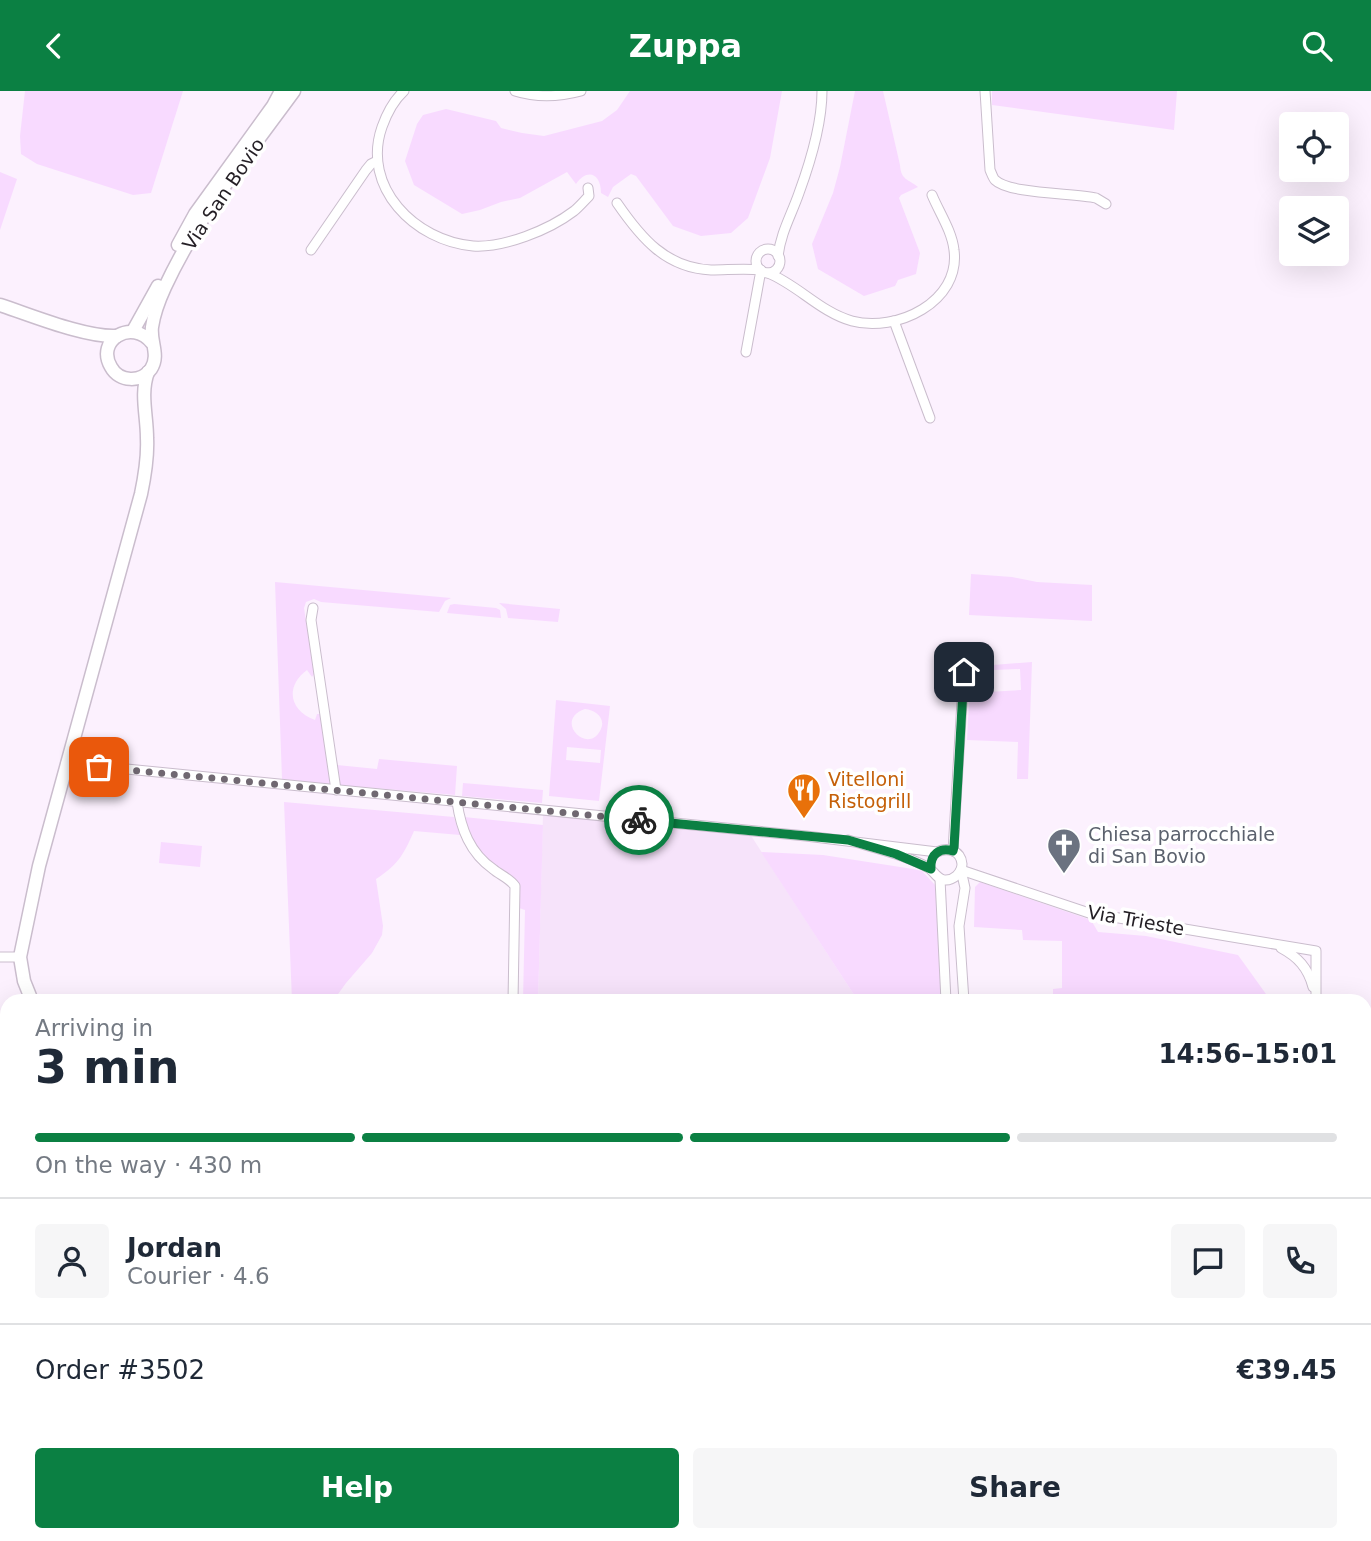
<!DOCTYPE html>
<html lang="en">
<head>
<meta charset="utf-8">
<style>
  body { margin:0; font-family:"DejaVu Sans",sans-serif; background:#f6f6f7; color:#1f2937; height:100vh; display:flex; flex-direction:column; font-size:26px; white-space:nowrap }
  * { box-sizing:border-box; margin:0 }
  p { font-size:23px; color:#747a83 }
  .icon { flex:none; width:38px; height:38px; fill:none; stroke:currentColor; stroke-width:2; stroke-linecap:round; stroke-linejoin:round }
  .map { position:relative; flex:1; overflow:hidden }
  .sheet { position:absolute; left:0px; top:903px; width:1372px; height:548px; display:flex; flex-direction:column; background:#fff; border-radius:21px 21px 0 0; box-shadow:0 7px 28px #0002 }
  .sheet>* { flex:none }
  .buttons { position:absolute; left:1279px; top:21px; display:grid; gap:14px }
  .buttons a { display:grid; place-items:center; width:70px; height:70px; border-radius:7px; background:#fff; box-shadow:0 7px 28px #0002; font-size:35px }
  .pin { position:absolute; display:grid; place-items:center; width:60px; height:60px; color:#fff; margin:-30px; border-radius:14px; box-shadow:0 4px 10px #0006 }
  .courier { position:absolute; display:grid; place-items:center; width:70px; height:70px; margin:-35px; border:5px solid #0b8043; border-radius:50%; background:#fff; color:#222; box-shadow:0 2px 9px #0007 }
  .summary em { font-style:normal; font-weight:700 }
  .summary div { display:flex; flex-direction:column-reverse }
  .summary { display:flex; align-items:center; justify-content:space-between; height:119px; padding:0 35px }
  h1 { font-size:46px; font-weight:700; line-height:52px }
  .bar { display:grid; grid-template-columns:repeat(4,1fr); gap:10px 7px; align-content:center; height:84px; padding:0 35px }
  .bar i { height:9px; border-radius:5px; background:#e0e1e3 }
  .bar .active { background:#0b8043 }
  .bar p { grid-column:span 4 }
  .line { display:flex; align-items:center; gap:18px; padding:0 35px; border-top:2px solid #e0e1e3 }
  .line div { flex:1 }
  .round { display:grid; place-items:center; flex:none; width:74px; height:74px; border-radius:7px; background:#f6f6f7 }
  .action { display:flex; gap:14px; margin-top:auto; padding:14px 35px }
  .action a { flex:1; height:80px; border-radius:7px; background:#0b8043; color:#fff; font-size:28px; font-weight:700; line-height:80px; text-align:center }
  .action a+a { background:#f6f6f7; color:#1f2937 }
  header { display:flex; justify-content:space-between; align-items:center; height:91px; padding:0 35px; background:#0b8043; color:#fff; font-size:32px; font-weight:700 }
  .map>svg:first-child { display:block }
  .built { fill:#f6e3fa }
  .education { fill:#f4ead5 }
  .green { fill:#f8daff; fill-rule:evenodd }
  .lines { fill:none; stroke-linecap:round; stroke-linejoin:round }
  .stream { stroke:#9ce7fa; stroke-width:2.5 }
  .minor-casing { stroke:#cabdcd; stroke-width:11 }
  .tertiary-casing { stroke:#cabdcd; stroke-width:15 }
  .secondary-casing { stroke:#cabdcd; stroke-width:15 }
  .minor { stroke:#fff; stroke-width:9 }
  .tertiary { stroke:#fff; stroke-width:12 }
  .secondary { stroke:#fff; stroke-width:12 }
  .done { stroke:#706871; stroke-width:7; stroke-dasharray:0 12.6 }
  .route { stroke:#0b8043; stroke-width:9 }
  .labels { text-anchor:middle; stroke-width:7; stroke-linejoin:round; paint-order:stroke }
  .street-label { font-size:19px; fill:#241f25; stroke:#fff }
  .food-label { font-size:19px; fill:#c56008; stroke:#fff; text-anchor:start }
  .worship-label { font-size:19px; fill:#5b616d; stroke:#fff; text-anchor:start }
</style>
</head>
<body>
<header><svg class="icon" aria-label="back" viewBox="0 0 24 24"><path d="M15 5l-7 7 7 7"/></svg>Zuppa<svg class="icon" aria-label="search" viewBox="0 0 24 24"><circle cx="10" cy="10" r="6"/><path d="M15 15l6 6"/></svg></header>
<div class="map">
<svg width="1371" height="1450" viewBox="0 0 1371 1450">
  <rect width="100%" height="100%" fill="#fcf1fe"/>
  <polygon class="built" points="543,723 750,743 858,910 538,910"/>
  <polygon class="education" points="963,1444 1078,1444 1078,1450 965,1450"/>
  <g class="green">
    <polygon points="25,0 183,0 151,102 133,104 37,73 21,63 20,45"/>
    <path d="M630 0H782L770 67 748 127 731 142 701 145 673 135 636 85 631 83 613 96 608 106 601 102C601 82 587 77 576 93L567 81 520 107 501 111 480 119 462 123 414 94 405 70 417 33 423 24 446 18 496 30 501 37 522 42 544 45 602 30 617 19Z"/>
    <path d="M855 0H883L900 74C901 89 908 88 918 96L901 104 899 107 920 162 916 183 898 189 895 195 864 205 818 178 812 153 833 102 840 76Z"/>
    <polygon points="992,0 1177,0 1174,39 992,14"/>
    <polygon points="0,81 17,88 0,139"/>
    <polygon points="971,483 1012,486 1037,491 1092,494 1092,530 969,524"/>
    <path d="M275 491 451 507 445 510 439 521 321 511 314 508 306 511 304 517 314 583 312 586 307 579C285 595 289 620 315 629L317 623H320L330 693 282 688Z"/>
    <polygon points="499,512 560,518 558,531 508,527 506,518"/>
    <polygon points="454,513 496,517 500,519 501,527 447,522 450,514"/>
    <polygon points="1032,571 1028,688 1017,688 1018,651 967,649 970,589 987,588 988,601 1021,599 1020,578 994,579 993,574"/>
    <path d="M556 609 610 615 599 710 549 705ZM585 618C596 619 607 628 600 640 587 664 553 629 585 618ZM567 656 601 659 600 672 566 669Z"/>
    <polygon points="379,668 457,675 455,704 340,694 337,674 377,678"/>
    <polygon points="463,692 543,699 542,712 462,705"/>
    <path d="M284 711 454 726 460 744 414 740C404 763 398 774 376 788L383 835 382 844 372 862 346 892 333 910H292Z"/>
    <path d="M464 726 543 734 538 910H523L525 819 519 817V792C514 785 507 784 500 779 480 764 472 749 464 726Z"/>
    <polygon points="161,751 202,755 200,776 159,772"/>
    <polygon points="761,761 823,764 913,778 922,780 936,795 942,910 858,910"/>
    <polygon points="980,791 1091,829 1098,841 1146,845 1238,864 1271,910 1053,910 1053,898 1062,897 1062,850 1023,849 1022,839 974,836 975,796"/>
    <rect x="1078" y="1444" width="52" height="6"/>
  </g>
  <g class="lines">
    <g class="stream">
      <polyline points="0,1340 7,1347"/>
      <polyline points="94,1444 100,1450"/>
    </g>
    <g class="minor-casing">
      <g id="minor">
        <path d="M404 0C393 10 387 22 382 36 361 96 415 150 473 155 504 157 549 139 574 120 579 116 584 110 589 105L588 97"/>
        <path d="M515 0C537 7 559 6 581 0"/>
        <path d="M985 0 990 79C991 81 993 87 995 89 1009 103 1074 102 1096 107L1106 113"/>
        <path d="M617 112C641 147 666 177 711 179 728 179 744 177 761 179L746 261"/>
        <circle cx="768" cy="170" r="12"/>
        <polyline points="311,159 366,79 371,73 377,70"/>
        <path d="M778 165C781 141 791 125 799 102 810 72 822 33 822 0"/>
        <path d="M768 182C798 194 820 221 852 230 896 242 961 211 954 159 952 140 939 121 932 104"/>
        <polyline points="894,230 930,327"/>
        <polyline points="313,517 311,529 336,699"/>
        <path d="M66 672 806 745 937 761C947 756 961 759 962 773 962 782 953 790 944 789 935 787 934 779 927 776 902 763 875 757 848 749"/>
        <path d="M457 711C461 738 470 762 493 778 500 784 509 787 515 795L513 910"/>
        <polyline points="953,760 964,577"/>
        <polyline points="961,779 1089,822 1316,860 1316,910"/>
        <polyline points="961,779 965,797 959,835 964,910"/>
        <polyline points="940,788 946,910"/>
        <path d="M1281 857C1298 866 1308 877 1313 896"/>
        <polyline points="0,866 20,866"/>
        <polyline points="1365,1194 1371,1205"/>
        <polyline points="943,1444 945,1450"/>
        <polyline points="1136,1444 1136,1450"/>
      </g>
    </g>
    <g class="tertiary-casing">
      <g id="tertiary">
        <path d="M32 910 24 890 20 866 39 775 141 403C145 384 148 366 147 347 147 324 140 303 148 281"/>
        <polyline points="718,1450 718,1444"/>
      </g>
    </g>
    <g class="secondary-casing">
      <g id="secondary">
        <polyline points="178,154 195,123 273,15 281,0"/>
        <path d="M0 214C31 224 86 247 117 245"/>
        <polyline points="133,240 158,195"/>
        <path d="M152 252C132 227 95 249 111 276 119 291 141 292 151 278 160 264 150 251 152 236 154 222 159 209 165 196 198 125 248 63 294 0"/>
      </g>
    </g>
    <use href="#minor" class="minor"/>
    <use href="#tertiary" class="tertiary"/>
    <use href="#secondary" class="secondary"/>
  </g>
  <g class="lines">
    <polyline class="done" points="99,676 639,729"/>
    <path class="route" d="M639 729 848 749 896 763 931 778C930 763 940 756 953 760L954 756 964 581"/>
  </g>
  <defs>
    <g id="restaurant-pin" transform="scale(1.75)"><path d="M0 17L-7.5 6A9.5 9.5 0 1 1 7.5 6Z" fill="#e8710a" stroke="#fff"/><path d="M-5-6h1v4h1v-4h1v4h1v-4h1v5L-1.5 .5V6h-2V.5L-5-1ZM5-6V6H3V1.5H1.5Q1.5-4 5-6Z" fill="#fff"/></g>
    <g id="church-pin" transform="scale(1.75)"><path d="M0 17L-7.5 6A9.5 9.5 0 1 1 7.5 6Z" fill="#6b7280" stroke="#fff"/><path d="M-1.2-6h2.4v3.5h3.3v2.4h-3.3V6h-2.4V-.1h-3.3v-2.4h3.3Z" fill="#fff"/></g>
  </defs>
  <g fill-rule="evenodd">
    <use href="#restaurant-pin" x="804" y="699"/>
    <use href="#church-pin" x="1064" y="754"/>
  </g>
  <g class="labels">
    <g class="street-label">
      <text transform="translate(223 103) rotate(-56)" y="7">Via San Bovio</text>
      <text transform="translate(1136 829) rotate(10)" y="7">Via Trieste</text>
    </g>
    <g class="food-label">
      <text x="828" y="695">Vitelloni<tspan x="828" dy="22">Ristogrill</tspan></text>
    </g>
    <g class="worship-label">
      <text x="1088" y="750">Chiesa parrocchiale<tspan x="1088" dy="22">di San Bovio</tspan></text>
    </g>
  </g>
</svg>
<div class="buttons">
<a><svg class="icon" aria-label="locate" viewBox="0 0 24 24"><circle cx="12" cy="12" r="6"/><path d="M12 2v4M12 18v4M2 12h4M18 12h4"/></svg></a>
<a><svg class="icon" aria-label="layers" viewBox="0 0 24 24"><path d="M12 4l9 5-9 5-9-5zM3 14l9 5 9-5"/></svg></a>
</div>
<div class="pin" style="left:99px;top:676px;background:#ea580c"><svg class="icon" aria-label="bag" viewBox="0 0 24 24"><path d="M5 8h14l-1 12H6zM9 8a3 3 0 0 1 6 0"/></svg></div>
<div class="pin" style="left:964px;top:581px;background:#1f2937"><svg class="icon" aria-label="home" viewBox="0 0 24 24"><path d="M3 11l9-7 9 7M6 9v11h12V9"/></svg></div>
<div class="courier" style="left:639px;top:729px"><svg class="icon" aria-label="bike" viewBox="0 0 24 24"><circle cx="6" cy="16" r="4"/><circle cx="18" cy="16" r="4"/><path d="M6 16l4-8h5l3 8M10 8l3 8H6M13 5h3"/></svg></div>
<section class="sheet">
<div class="summary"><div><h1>3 min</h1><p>Arriving in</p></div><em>14:56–15:01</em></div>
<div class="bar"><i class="active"></i><i class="active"></i><i class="active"></i><i></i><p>On the way · 430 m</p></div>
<div class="line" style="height:126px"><a class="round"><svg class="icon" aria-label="person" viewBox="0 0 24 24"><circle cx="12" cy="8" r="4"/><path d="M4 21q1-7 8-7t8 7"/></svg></a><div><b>Jordan</b><p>Courier · 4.6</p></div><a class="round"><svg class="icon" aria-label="chat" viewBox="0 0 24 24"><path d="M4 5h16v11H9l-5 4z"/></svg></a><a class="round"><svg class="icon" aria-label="phone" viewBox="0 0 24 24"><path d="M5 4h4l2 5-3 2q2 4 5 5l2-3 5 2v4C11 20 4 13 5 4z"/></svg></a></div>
<div class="line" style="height:91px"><div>Order #3502</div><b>€39.45</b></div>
<div class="action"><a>Help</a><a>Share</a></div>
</section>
</div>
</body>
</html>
